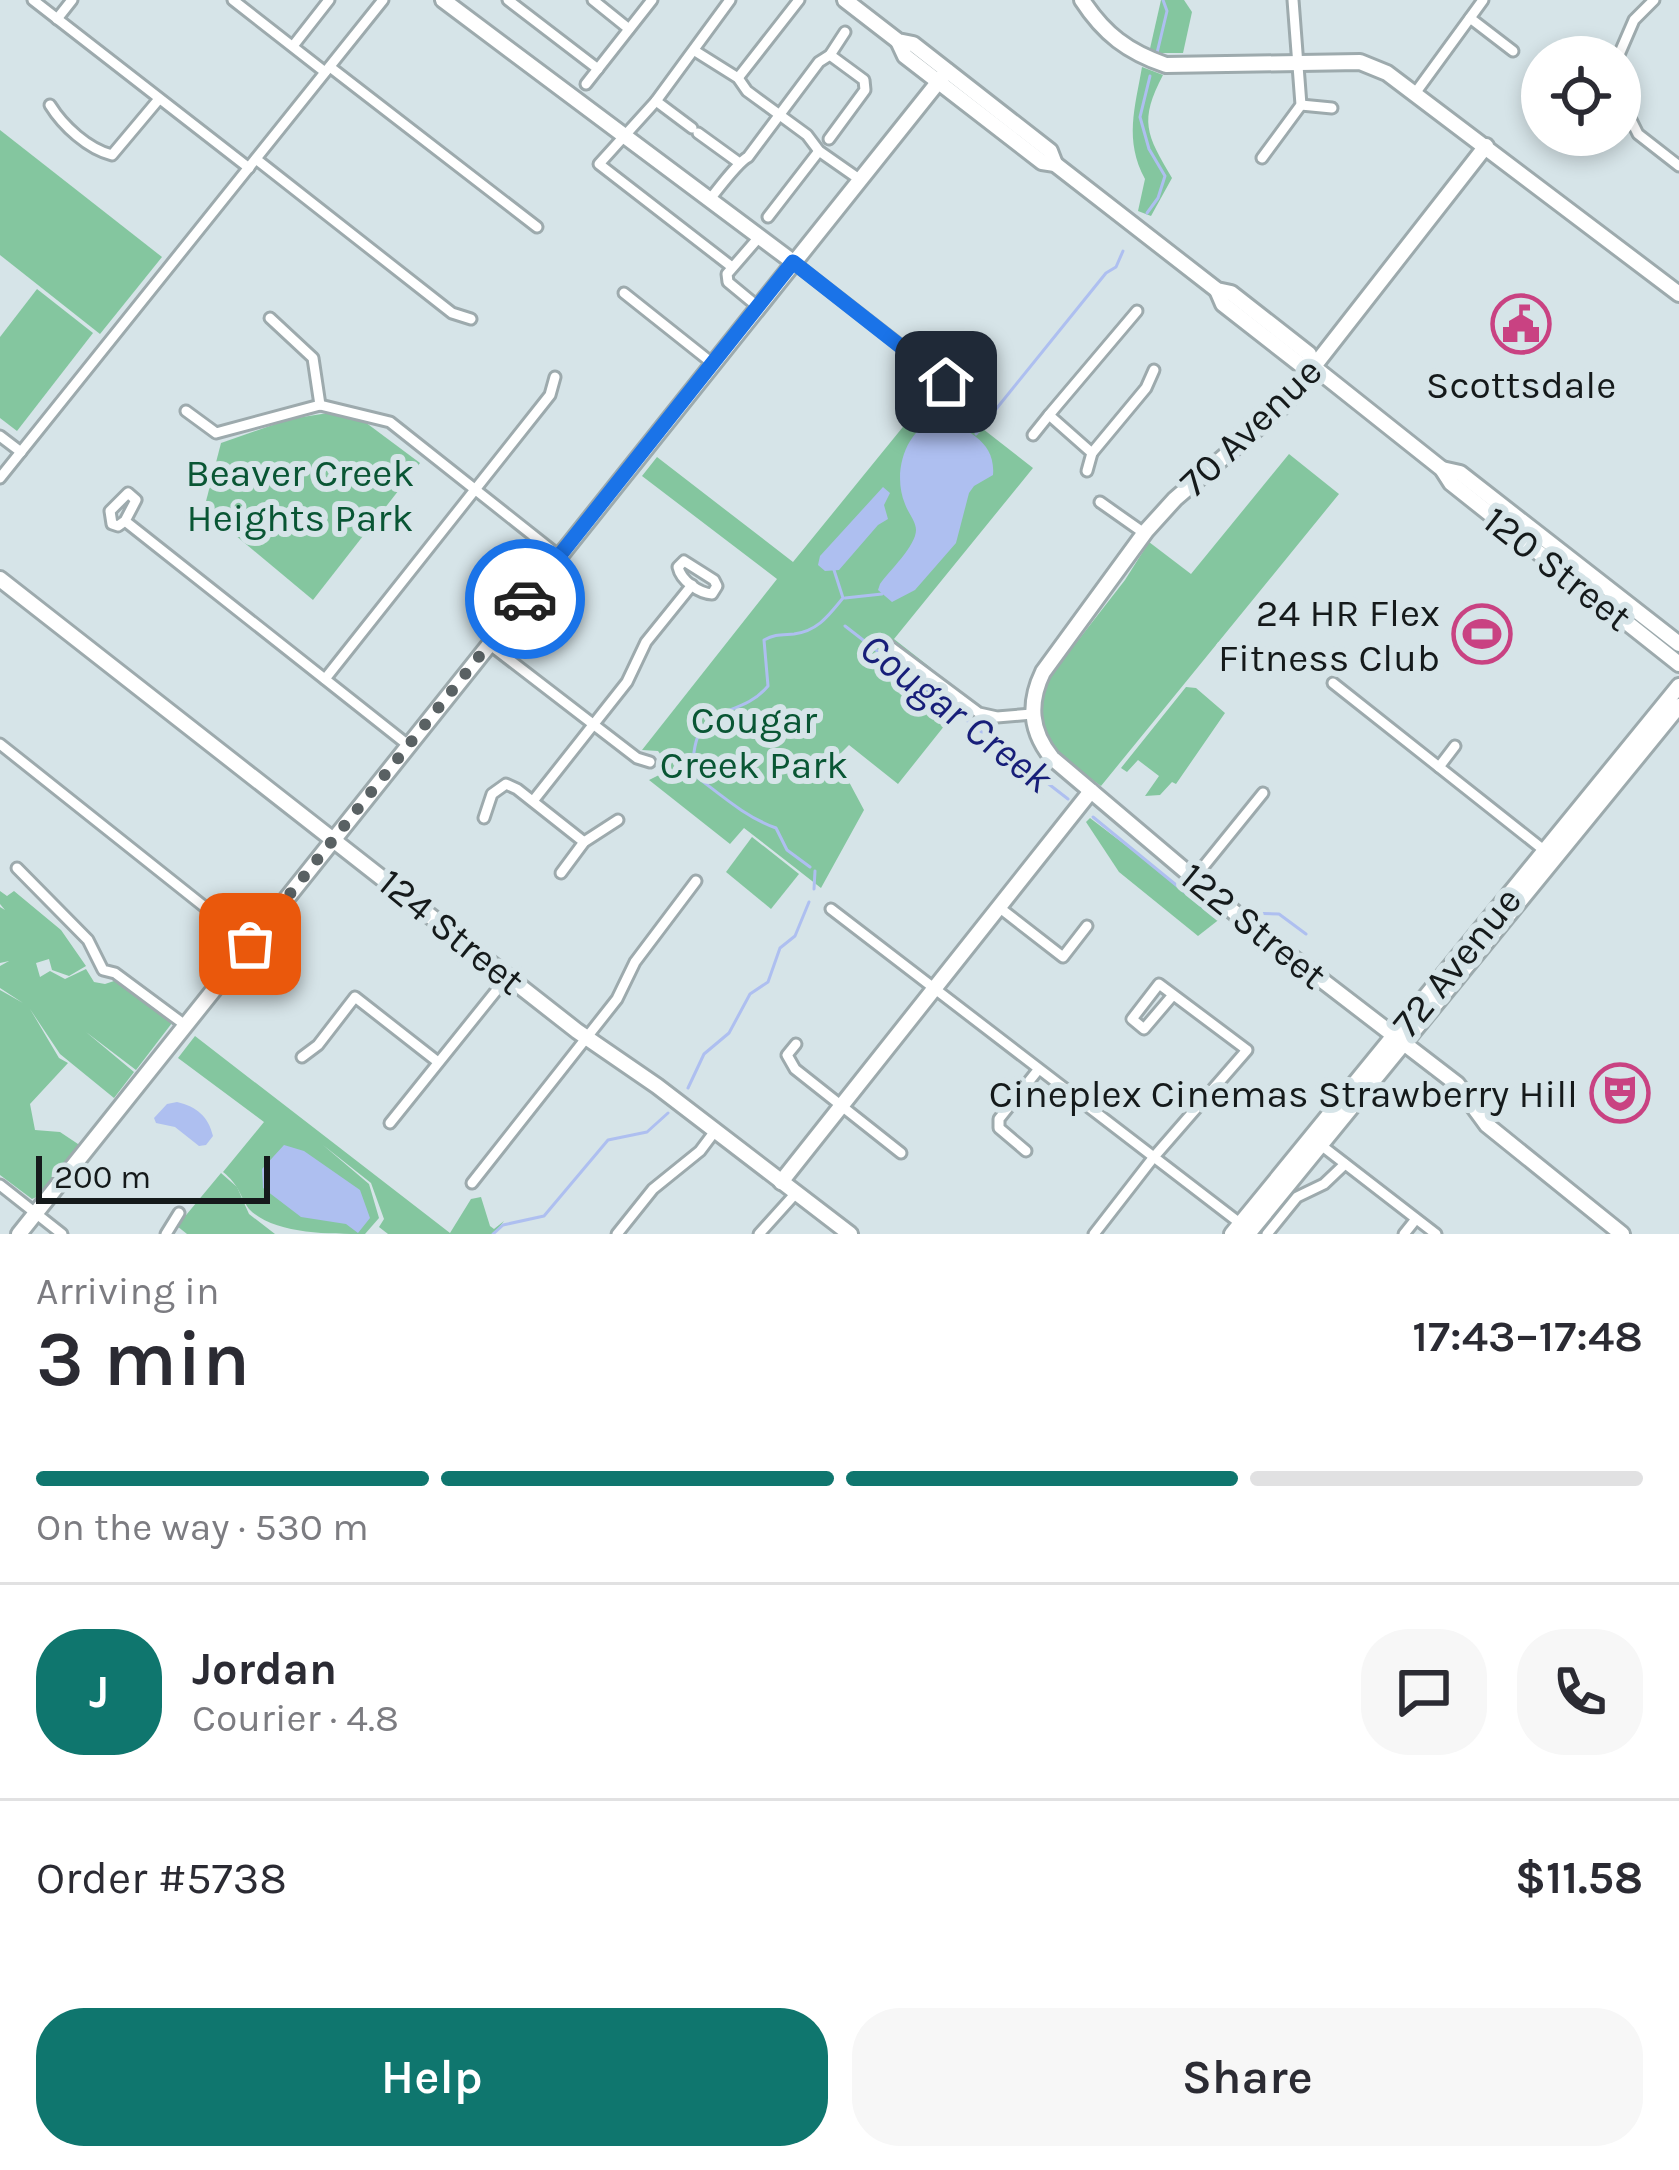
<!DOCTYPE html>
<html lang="en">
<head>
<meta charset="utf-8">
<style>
  body { margin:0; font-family:Karla,sans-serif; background:#f7f7f7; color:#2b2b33; height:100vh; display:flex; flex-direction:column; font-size:45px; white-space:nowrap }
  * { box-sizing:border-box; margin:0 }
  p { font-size:39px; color:#7c7c81 }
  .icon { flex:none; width:66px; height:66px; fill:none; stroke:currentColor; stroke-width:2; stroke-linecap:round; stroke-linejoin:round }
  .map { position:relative; height:1234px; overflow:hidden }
  .panel { display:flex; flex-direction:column; background:#fff; flex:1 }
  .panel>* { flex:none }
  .tools { position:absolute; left:1521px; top:36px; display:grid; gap:24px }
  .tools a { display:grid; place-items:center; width:120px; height:120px; border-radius:50%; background:#fff; box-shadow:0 6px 18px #0003; font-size:60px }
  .scale { position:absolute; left:36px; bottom:30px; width:234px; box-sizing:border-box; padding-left:12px; border:6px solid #151a1b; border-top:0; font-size:33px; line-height:42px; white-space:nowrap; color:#151a1b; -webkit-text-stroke:9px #d6e4e8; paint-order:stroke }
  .pin { position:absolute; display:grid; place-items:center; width:102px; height:102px; color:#fff; margin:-51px; border-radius:24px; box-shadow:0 6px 18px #0006 }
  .courier { position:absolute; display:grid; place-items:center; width:120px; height:120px; margin:-60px; border:9px solid #1a73e8; border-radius:50%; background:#fff; color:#222; box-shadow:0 3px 15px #0007 }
  .overview em { font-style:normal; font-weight:600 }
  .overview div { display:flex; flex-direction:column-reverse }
  .overview { display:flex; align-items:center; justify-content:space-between; height:204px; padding:0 36px }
  h1 { font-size:78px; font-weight:600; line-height:90px }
  .bar { display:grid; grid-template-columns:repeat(4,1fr); gap:18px 12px; align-content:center; height:144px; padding:0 36px }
  .bar i { height:15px; border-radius:9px; background:#e1e1e2 }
  .bar .current { background:#0f766e }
  .bar p { grid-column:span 4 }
  .line { display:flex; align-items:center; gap:30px; padding:0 36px; border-top:3px solid #e1e1e2 }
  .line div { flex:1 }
  .round { display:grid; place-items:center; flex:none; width:126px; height:126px; border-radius:48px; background:#f7f7f7 }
  .action { display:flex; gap:24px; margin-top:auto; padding:24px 36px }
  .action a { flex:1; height:138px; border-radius:48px; background:#0f766e; color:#fff; font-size:48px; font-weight:600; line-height:138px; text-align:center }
  .action a+a { background:#f7f7f7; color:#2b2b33 }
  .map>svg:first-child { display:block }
  .green { fill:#84c69f }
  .water { fill:#aebff0 }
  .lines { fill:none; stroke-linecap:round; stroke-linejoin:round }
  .stream { stroke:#aebff0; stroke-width:3 }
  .street-casing { stroke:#9daaad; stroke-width:15 }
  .secondary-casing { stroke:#9daaad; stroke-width:20 }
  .street { stroke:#fff; stroke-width:9 }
  .secondary { stroke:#fff; stroke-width:14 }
  .done { stroke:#596163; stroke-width:12; stroke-dasharray:0 21.6 }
  .route { stroke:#1a73e8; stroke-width:15 }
  .labels { text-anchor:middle; stroke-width:12; stroke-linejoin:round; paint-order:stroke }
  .poi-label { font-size:39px; fill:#151a1b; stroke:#d6e4e8; text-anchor:end }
  .street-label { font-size:39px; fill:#151a1b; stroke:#d6e4e8 }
  .park-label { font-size:39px; fill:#095634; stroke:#d6e4e8 }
  .water-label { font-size:42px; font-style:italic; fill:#171e79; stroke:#d6e4e8 }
</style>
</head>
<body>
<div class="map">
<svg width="1679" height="1234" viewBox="0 0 1679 1234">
  <rect width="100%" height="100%" fill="#d6e4e8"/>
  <g class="green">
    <polygon points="1161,0 1184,0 1192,12 1183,53 1149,53"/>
    <path d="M1142 67 1163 75C1139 121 1146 134 1172 178L1151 216 1138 211 1145 179C1124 140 1135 108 1142 67Z"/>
    <polygon points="0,130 162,257 100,334 0,255"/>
    <polygon points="37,289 93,333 17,431 0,418 0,337"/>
    <polygon points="933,390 1033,468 894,639 931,668 923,680 929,695 904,676 896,685 945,725 898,784 849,745 841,753 845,758 840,765 864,810 821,888 744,828 730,844 649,780 663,773 666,762 658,751 642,750 777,579 642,476 657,457 793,562"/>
    <polygon points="328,413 365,422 420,463 313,600 204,509 221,443 290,419"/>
    <path d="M1289 454 1339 494 1101 786C1059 755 1021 737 1048 679L1125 580 1149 542 1191 574Z"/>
    <polygon points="1186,687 1196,688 1225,713 1176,784 1172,782 1160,795 1145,796 1159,776 1138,760 1127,772 1121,768"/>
    <polygon points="1090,818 1221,918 1198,936 1119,872 1086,822"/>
    <polygon points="752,837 799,874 771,909 726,872"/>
    <polygon points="0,891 7,896 14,891 61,930 86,966 69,976 52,970 49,959 36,963 40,977 50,971 65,979 86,969 94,982 105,984 117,980 172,1023 136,1070 86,1032 134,1072 114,1098 60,1054 30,1009 59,1058 68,1063 30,1104 35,1130 60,1132 81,1146 39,1196 32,1199 0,1175 0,990 23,1003 0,988 0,966 9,961 0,963 0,907 5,910 0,904"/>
    <path d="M195 1036 450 1233 471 1199 481 1197 490 1226 494 1229 504 1221 494 1234H388L379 1227 384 1219 371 1183 323 1145 369 1184 379 1218 365 1234C327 1234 273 1234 249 1209 238 1192 239 1185 223 1172L264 1122 178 1058Z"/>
    <polygon points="221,1173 237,1187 249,1214 275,1234 187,1234 177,1226"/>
  </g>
  <g class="water">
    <path d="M939 418C966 429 996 441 993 475L974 486 969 493 956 543 915 590 892 602 878 590 880 584C889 571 916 546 916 530 916 521 908 513 905 504 892 473 905 428 939 418Z"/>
    <polygon points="883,487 890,493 884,505 888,519 878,525 839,570 825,571 818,565 820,556"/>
    <path d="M177 1102C197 1107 208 1116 213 1136L206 1145 199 1146 175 1127 156 1123 154 1118 167 1104Z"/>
    <polygon points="284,1145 304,1151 360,1190 370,1218 358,1233 346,1224 301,1217 263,1188 262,1169"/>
  </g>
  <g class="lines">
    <g class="stream">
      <polyline points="1157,53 1167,11 1163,0"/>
      <polyline points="1147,213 1158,198 1165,176 1149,149 1140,117 1150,76"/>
      <polyline points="976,434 1106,273 1116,267 1123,251"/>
      <polyline points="845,598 882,594"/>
      <polyline points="845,626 1068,799"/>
      <polyline points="1093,817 1214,916 1220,915"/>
      <path d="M810 867 787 850 776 828C745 817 720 794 693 774 691 696 736 724 768 686L764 640C775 634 782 635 794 634 818 631 829 615 843 598L834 570"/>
      <polyline points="814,889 815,871"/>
      <polyline points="1246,913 1279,914 1306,934"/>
      <polyline points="688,1088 704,1054 729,1033 750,994 768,982 780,948 795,936 809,902"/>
      <polyline points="493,1234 503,1225 544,1216 608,1140 647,1132 668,1113"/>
    </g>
    <g class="street-casing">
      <g id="street">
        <polyline points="33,0 249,168"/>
        <polyline points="233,0 325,72"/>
        <polyline points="508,0 598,69"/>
        <polyline points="593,0 629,29"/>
        <polyline points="730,0 656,101 599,164 732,267"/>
        <polyline points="1470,18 1513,51"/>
        <polyline points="57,19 72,0"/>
        <polyline points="293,46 329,0"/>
        <polyline points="695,51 738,78 747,91 807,135 819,151 859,179"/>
        <polyline points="1618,57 1634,20 1654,0"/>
        <polyline points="330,67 537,227"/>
        <polyline points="738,78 799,0"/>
        <polyline points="586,84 652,0"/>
        <polyline points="1416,92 1483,0"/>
        <polyline points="1620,98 1638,134 1679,166"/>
        <polyline points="656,101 692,128"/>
        <path d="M50 105C63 126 88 149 112 155L159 99"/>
        <polyline points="1301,105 1332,108"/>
        <polyline points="698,133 738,162"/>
        <polyline points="829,139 865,90 864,80 830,55"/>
        <polyline points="1262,158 1301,105 1293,0"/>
        <polyline points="256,159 452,313 471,319"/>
        <path d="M710 199C719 188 738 162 748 157L819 62 830 55 845 32"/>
        <polyline points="768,217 819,151"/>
        <polyline points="793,262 947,382 953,395"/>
        <polyline points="624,293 712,363"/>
        <polyline points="757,306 728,282 727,274 760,236"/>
        <polyline points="270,318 313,358 320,405"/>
        <polyline points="186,411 216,433 320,405 390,422 559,556"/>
        <polyline points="1033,435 1049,415"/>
        <polyline points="0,436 21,452"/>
        <polyline points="1092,453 1146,388 1154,370"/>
        <polyline points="1087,471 1092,453 1049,415 1137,311"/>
        <polyline points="0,478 383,0"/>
        <polyline points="1100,502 1144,533"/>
        <polyline points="125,521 136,500 128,493 110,511 112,524 118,526 125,521 408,745"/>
        <path d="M684 561 714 580 717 586 712 594C699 593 681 581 678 567Z"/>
        <polyline points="884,642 979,713 997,717 1032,714"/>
        <polyline points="489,644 637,758 650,762"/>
        <polyline points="325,679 550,395 555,377"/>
        <polyline points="1333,683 1545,851"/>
        <polyline points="0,744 250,943"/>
        <polyline points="1439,767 1455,746"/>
        <polyline points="533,801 627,682 646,642 692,585"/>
        <polyline points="484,818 492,794 506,784 517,789 584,842"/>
        <polyline points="17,868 88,940 103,970 115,973 185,1025"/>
        <polyline points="561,873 584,842 618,820"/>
        <polyline points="1195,877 1263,793"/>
        <polyline points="1000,908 1063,957 1087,926"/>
        <polyline points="831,909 1241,1224"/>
        <polyline points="796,1044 787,1055 795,1069 901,1153"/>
        <polyline points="302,1057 318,1045 355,997 438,1062"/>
        <polyline points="390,1123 508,976"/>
        <polyline points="1317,1142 1436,1234"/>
        <polyline points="1026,1151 999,1128 999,1119 1038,1070"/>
        <polyline points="472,1183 617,999 635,962 696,881"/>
        <polyline points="0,1185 62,1234"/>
        <polyline points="166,1234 179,1213"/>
        <polyline points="617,1234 653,1189 700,1151 715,1131"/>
        <polyline points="759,1234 796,1193"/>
        <polyline points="1094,1234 1153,1158 1247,1050 1159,984 1132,1019 1144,1029 1173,995"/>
        <polyline points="1267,1234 1297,1197 1324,1184 1345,1164"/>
        <polyline points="1404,1234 1416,1219"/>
      </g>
    </g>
    <g class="secondary-casing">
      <g id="secondary">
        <polyline points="443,0 793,262"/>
        <polyline points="845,0 898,41 913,44 1050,151 1055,164"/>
        <path d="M1082 0C1104 34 1128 52 1166 65L1360 62 1387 73 1679 294"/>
        <polyline points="898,41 905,56 1042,162 1055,164 1217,290 1231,293 1309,354 1312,366"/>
        <path d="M1486 146 1283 406 1175 499 1146 531 1043 672C1028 703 1030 731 1052 758L1241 918 1457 1084 1487 1125 1622 1234"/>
        <polyline points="1217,290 1223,304 1301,365 1315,368 1442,469 1451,483 1679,664"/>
        <polyline points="1442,469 1460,473 1679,644"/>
        <polyline points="0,579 577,1031 657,1086 850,1234"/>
        <polyline points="781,1182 1091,791"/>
        <polyline points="19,1234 947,71"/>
        <polyline points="1232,1234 1679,686"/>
        <polyline points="1248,1234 1679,706"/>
      </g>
    </g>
    <use href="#street" class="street"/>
    <use href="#secondary" class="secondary"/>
  </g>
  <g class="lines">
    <polyline class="done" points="250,944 525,599"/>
    <polyline class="route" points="525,599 793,262 946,382"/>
  </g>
  <defs>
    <g id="civic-ring" transform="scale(3)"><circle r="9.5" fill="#d6e4e8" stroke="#c94282" stroke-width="1.5"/><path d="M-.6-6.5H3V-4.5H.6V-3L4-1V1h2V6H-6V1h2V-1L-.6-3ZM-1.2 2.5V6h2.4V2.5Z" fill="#c94282"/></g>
    <g id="stadium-ring" transform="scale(3)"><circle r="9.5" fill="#d6e4e8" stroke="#c94282" stroke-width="1.5"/><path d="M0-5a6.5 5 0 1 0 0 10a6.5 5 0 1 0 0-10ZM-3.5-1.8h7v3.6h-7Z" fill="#c94282"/></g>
    <g id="theatre-ring" transform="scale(3)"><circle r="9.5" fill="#d6e4e8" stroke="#c94282" stroke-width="1.5"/><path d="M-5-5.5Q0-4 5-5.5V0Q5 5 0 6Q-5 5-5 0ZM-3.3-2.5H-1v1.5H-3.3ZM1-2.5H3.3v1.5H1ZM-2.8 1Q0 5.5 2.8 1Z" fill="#c94282"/></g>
  </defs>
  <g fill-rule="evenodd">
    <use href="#civic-ring" x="1521" y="324"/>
    <use href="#stadium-ring" x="1482" y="634"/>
    <use href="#theatre-ring" x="1620" y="1093"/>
  </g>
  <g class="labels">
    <g class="poi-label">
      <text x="1521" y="398" text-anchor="middle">Scottsdale</text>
      <text x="1440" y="626">24 HR Flex<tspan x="1440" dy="45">Fitness Club</tspan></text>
      <text x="1578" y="1107">Cineplex Cinemas Strawberry Hill</text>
    </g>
    <g class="street-label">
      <text transform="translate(1250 426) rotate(-44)" y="14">70 Avenue</text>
      <text transform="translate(1558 568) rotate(38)" y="14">120 Street</text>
      <text transform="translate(1254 925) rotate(39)" y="14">122 Street</text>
      <text transform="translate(452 931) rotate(39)" y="14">124 Street</text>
      <text transform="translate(1456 961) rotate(-51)" y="14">72 Avenue</text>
    </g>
    <g class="park-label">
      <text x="300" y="486">Beaver Creek<tspan x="300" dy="45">Heights Park</tspan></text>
      <text x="754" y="733">Cougar<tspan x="754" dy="45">Creek Park</tspan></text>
    </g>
    <g class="water-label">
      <text transform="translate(957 712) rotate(38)" y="15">Cougar Creek</text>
    </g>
  </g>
</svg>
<div class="tools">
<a><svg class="icon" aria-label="locate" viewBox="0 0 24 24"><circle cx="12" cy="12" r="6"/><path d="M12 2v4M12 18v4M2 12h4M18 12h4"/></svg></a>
</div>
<div class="scale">200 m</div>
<div class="pin" style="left:250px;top:944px;background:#ea580c"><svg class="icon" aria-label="bag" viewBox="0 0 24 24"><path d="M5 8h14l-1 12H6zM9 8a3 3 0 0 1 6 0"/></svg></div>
<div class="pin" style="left:946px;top:382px;background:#1f2937"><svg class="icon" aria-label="home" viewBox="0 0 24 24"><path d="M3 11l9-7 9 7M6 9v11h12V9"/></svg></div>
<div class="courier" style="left:525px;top:599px"><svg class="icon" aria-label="car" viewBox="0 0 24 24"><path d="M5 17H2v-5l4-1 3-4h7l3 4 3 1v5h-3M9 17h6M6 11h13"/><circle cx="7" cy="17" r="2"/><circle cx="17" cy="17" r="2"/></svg></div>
</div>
<section class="panel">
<div class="overview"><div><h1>3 min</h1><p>Arriving in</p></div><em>17:43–17:48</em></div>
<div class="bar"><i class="current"></i><i class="current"></i><i class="current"></i><i></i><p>On the way · 530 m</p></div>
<div class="line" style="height:216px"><b class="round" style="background:#0f766e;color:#fff">J</b><div><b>Jordan</b><p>Courier · 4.8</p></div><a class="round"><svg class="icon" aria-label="chat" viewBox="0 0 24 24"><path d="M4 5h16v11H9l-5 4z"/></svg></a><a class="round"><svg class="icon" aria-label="phone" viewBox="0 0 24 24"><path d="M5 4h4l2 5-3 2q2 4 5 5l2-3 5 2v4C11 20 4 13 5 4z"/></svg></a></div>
<div class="line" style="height:156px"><div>Order #5738</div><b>$11.58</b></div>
<div class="action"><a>Help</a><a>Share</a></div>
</section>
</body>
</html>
